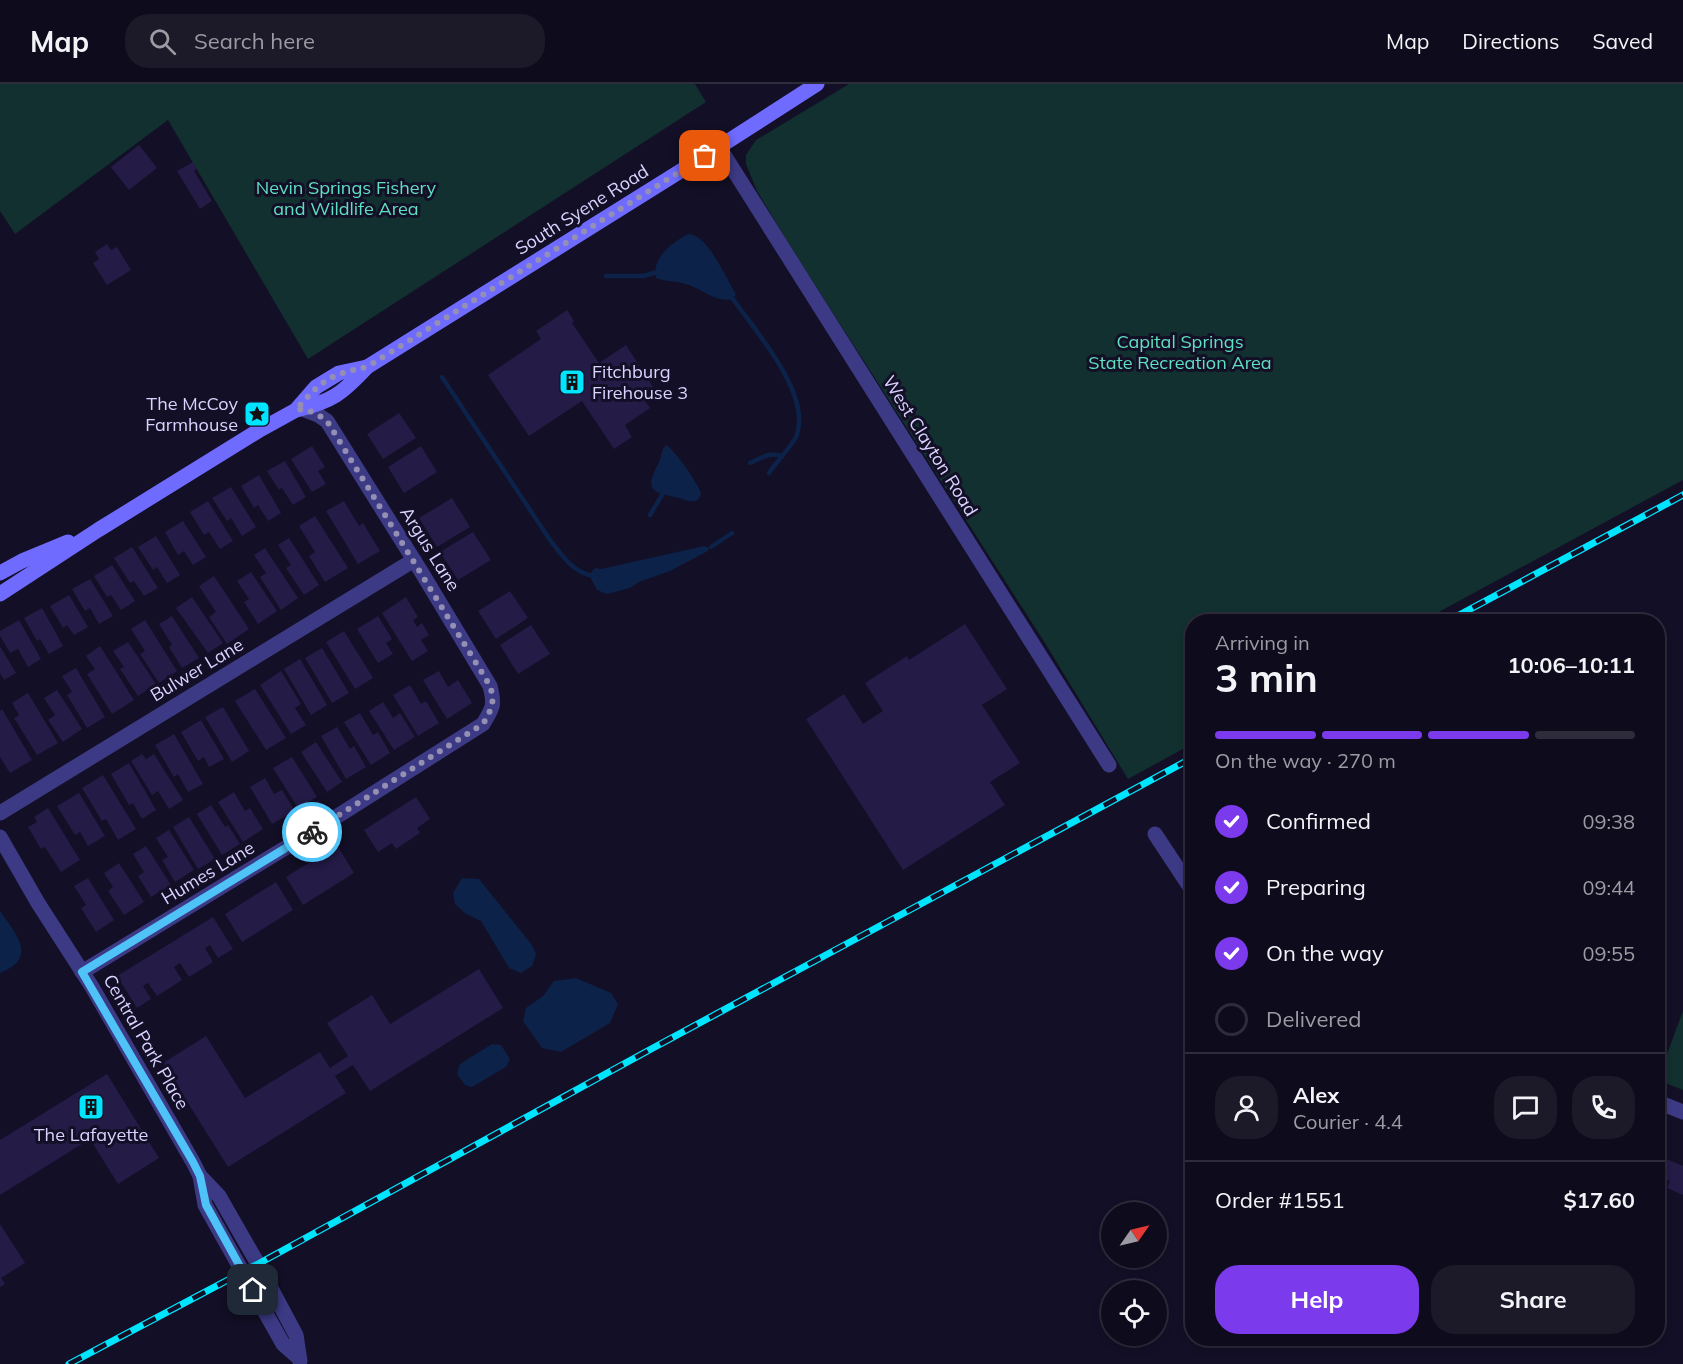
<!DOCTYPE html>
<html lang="en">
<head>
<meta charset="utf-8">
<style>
  body { margin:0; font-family:Mulish,sans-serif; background:#1c1929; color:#f1f3f6; height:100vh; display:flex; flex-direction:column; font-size:22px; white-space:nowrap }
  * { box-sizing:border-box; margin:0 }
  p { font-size:20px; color:#9b9ba3 }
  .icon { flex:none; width:33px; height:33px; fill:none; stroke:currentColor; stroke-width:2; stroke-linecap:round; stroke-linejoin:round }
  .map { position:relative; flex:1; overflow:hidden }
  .drawer { position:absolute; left:1185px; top:530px; width:480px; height:732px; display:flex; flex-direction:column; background:#0e0b1c; border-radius:24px; box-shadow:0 3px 9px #0003,0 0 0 2px #2e2b3b }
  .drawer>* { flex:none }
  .needle { width:39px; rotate:56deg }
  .tools { position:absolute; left:1101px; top:1118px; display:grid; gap:12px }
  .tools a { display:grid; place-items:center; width:66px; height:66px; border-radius:50%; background:#0e0b1c; box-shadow:0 3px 9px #0003,0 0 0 2px #2e2b3b; font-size:30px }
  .pin { position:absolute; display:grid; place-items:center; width:51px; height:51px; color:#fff; margin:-26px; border-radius:12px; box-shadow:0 3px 9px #0006 }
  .courier { position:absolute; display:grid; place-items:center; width:60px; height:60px; margin:-30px; border:4px solid #4fc3f7; border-radius:50%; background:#fff; color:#222; box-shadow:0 2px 8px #0007 }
  .overview em { font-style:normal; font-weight:700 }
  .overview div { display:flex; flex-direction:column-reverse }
  .overview { display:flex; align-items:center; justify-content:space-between; height:102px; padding:0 30px }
  h1 { font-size:39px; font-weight:700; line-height:45px }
  .bar { display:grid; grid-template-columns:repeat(4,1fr); gap:9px 6px; align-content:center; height:72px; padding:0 30px }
  .bar i { height:8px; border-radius:4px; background:#2e2b3b }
  .bar .active { background:#7c3aed }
  .bar p { grid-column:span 4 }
  .line { display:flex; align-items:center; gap:15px; padding:0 30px; border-top:2px solid #2e2b3b }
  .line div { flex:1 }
  .round { display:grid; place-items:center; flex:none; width:63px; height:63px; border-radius:24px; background:#1c1929 }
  ol { padding:0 30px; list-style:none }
  li { display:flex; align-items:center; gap:18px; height:66px }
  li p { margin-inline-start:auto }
  li .icon { padding:6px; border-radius:50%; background:#7c3aed; color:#fff; stroke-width:4 }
  li:last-child { color:#9b9ba3 }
  li i { width:33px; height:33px; border:3px solid #2e2b3b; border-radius:50% }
  .cta { display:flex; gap:12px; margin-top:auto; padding:12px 30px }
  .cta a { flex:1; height:69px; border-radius:24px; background:#7c3aed; color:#fff; font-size:24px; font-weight:700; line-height:69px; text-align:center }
  .cta a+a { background:#1c1929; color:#f1f3f6 }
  header { display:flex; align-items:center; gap:36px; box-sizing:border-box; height:84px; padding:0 30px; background:#0e0b1c; border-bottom:2px solid #2e2b3b }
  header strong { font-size:28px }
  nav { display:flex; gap:33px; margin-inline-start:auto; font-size:21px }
  .search { width:420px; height:54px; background:#1c1929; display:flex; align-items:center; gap:15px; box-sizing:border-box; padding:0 21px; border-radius:24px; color:#9b9ba3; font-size:22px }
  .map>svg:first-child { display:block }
  .green { fill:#12302f }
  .water { fill:#0c2248 }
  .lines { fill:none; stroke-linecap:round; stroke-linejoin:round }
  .stream { stroke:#0c2248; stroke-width:4.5 }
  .building { fill:#241b47 }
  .street { stroke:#3d3a85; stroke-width:15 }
  .secondary { stroke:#6f6bff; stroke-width:15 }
  .rail-casing { stroke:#00e5ff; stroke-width:7 }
  .rail { stroke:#130f26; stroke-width:4.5; stroke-dasharray:14; stroke-linecap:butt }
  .done { stroke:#948fb3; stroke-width:6; stroke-dasharray:0 10.8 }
  .route { stroke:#4fc3f7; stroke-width:8 }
  .labels { text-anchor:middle; stroke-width:6; stroke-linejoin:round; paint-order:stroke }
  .park-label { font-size:18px; fill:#5fe0c0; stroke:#130f26 }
  .street-label { font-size:18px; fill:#d9d4ff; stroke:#130f26 }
  .poi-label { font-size:18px; fill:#d9d4ff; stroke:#130f26; text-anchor:start }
</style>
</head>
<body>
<header>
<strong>Map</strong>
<div class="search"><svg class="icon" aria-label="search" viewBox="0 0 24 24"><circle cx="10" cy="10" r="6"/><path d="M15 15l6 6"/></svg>Search here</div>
<nav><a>Map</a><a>Directions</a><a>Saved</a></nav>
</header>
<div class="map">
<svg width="1683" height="1280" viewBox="0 0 1683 1280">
  <rect width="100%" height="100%" fill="#130f26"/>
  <g class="green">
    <polygon points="0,0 695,0 706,18 308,275 168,36 15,150 0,127"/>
    <polygon points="849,0 1683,0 1683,396 1422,537 1192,537 1192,660 1128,695 1045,559 790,162 757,107 746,80 746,71 756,56"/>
    <polygon points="1683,927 1683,1006 1658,996 1658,994"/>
  </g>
  <g class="water">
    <path d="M688 150C708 150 726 195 736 210L733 215C716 219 703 206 689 201 678 197 667 198 656 194 651 174 673 158 688 150Z"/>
    <path d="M666 361C674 365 699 400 701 410L698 416C690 419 687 416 679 414 653 408 643 408 659 378 662 372 661 366 666 361Z"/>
    <polygon points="704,462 709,464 708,467 670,487 639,498 630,504 607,510 597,506 589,491 595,484 601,485"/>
    <polygon points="462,794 479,795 532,861 536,870 532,882 521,889 509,884 481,837 466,830 455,820 453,809"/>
    <path d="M0 827C16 850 39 874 0 889Z"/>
    <polygon points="576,894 611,909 618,920 610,939 561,968 542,964 523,937 526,924 543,912 554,897"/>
    <polygon points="492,960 501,961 510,975 506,983 472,1003 465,1001 457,990 460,980"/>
  </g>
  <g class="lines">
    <g class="stream">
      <polyline points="606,192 643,192 654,189"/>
      <path d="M733 215C756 248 813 311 796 353 793 360 774 381 769 389"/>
      <path d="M442 293 550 456C561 470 571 486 589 491"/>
      <path d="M750 379C760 375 770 367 781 372"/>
      <polyline points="650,431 662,411"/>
      <polyline points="711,463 732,449"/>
    </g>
  </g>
  <g class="building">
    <polygon points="139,61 157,84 129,106 111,83"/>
    <polygon points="193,78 197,85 194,87 212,117 200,125 177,87"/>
    <polygon points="107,160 111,166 117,163 131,186 107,201 93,179 99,175 95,168"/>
    <polygon points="567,226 574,237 572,239 599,279 626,261 655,306 643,314 650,324 625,341 632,353 614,365 582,317 529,352 488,291 541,255 536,247"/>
    <polygon points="399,329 416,354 383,375 367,350"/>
    <polygon points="312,362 325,383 318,387 326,400 312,408 291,375"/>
    <polygon points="421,362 437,388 404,409 388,383"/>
    <polygon points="285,377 306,413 293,421 282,404 279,406 267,387"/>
    <polygon points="259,391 281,429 268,437 258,421 254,424 241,402"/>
    <polygon points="231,403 256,443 242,452 231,434 227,437 212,414"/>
    <polygon points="452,414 470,443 437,463 419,434"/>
    <polygon points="208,417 233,457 220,465 209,448 204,451 190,428"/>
    <polygon points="344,417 359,442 363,439 380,467 358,480 326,427"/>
    <polygon points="315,432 348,484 325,498 309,472 315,468 299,442"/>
    <polygon points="183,437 206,473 193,481 184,467 178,471 165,448"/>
    <polygon points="473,448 491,476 458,496 440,468"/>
    <polygon points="156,452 180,491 167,499 157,483 153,486 138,463"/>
    <polygon points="289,454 319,501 304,511 286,484 291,481 278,461"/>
    <polygon points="132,463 158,504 144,512 134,497 130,499 114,474"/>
    <polygon points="265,464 298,514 281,526 260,493 266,489 254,471"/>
    <polygon points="112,481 135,517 121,526 111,511 107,513 94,492"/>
    <polygon points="251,488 277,527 258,540 244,518 249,515 237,497"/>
    <polygon points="214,492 249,545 227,560 209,533 216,528 199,502"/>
    <polygon points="90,495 113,532 99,540 90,524 85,527 72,505"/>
    <polygon points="510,507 528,534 496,555 478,527"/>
    <polygon points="69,511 88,543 74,551 67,541 63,544 50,522"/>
    <polygon points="192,513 223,559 208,569 176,524"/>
    <polygon points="406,513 418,533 413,536 417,543 422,539 429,551 421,556 428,567 412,577 382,529"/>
    <polygon points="42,524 63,562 49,570 40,555 37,557 24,534"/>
    <polygon points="172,532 199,574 182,584 169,563 172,561 159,540"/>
    <polygon points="378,532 392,555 386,559 393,570 378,579 357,545"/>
    <polygon points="19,536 41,575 28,583 18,565 10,569 0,552 0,547"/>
    <polygon points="145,536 177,587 159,599 140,570 145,567 131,545"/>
    <polygon points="965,540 1007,605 982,621 1020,679 990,698 1005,721 903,786 806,635 844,610 863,640 883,627 865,599 907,572 909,576"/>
    <polygon points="531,541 550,570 518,590 500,561"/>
    <polygon points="344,547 373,594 355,605 326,558"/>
    <polygon points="128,558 156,600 138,612 120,585 124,583 113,567"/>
    <polygon points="0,562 16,589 4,596 0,589"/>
    <polygon points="100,562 134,616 112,630 87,590 95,585 86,572"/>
    <polygon points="322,564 349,609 332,619 305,574"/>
    <polygon points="300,575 327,621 311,631 284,585"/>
    <polygon points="76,584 105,633 87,644 67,611 72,608 62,592"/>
    <polygon points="281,587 301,620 295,624 306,641 291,650 260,601"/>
    <polygon points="439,587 448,603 458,596 472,619 447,635 423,596"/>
    <polygon points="410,601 421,620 426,617 439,639 418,652 393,611"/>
    <polygon points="255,605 286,654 266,666 235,617"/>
    <polygon points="57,606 82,645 63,658 48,636 55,631 44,614"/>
    <polygon points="28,609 58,659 37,671 14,634 19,631 12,619"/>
    <polygon points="383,618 393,634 400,629 415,653 394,666 369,627"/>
    <polygon points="223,623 249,667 232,678 205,633"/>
    <polygon points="2,625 32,676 10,689 0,673 0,627"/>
    <polygon points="360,629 373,651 378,648 390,669 371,681 344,638"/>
    <polygon points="201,636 224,675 209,683 204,673 198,677 181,648"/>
    <polygon points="337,643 350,665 354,662 366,683 346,695 321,652"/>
    <polygon points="174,650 203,700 188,708 178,690 174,693 155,661"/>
    <polygon points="316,658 342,698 327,708 301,668"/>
    <polygon points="142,670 146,675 154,670 183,716 169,725 158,707 152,711 131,677"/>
    <polygon points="292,673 317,713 298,724 273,684"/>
    <polygon points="129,679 156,726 142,735 133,719 129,721 111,690"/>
    <polygon points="103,691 136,745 118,756 106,735 102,737 82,704"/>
    <polygon points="265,694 274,710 282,706 295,727 272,740 250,703"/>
    <polygon points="234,708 245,727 250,724 263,745 243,758 218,718"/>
    <polygon points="79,709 105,752 88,762 80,748 75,751 57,722"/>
    <polygon points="416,713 430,735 417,744 420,749 396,765 392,759 378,768 364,746"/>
    <polygon points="211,721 225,743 228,741 240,760 222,771 197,730"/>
    <polygon points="48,724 80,776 61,788 45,763 41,765 28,743 37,738 34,733"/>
    <polygon points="189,733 215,775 198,785 173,743"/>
    <polygon points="1658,739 1665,742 1660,754 1658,753"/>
    <polygon points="169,746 194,786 175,798 162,776 168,773 156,754"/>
    <polygon points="337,761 354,789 303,821 286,793"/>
    <polygon points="146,762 171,801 151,813 138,792 144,788 133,770"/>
    <polygon points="119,779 144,818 124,831 108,807 113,803 104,789"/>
    <polygon points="88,794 114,836 96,848 81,824 86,821 74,802"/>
    <polygon points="276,798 293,826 242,858 225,830"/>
    <polygon points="213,833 233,865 218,874 210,861 205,864 213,878 189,893 180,879 174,883 182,896 157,912 148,899 143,902 151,915 137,924 117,892"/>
    <polygon points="479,885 503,924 370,1007 353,981 335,992 346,1009 228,1083 163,979 206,952 245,1014 320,968 330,984 348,972 327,939 372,911 390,940"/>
    <polygon points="107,990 159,1074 118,1100 90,1055 0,1111 0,1056"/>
    <polygon points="1662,1073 1683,1082 1683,1111 1667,1104 1670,1097 1658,1092 1658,1085"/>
    <polygon points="0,1140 25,1179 1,1194 5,1200 0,1203"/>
  </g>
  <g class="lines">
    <g class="street">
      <polyline points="719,63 1109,681"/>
      <polyline points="0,729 414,476"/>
      <polyline points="1155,750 1192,806"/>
      <polyline points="0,753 38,819 92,903 193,1078 200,1092 205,1121 283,1260 299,1274"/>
      <path d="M82 888 336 733 483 640C493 624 495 621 490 602L422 489 327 337 318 331 302 325"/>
      <polyline points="1658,1018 1683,1028"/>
      <polyline points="200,1092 219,1112 258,1180 296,1251 300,1277"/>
    </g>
    <g class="secondary">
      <path d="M296 326C331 318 342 310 367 283L719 63 817 0"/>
      <polyline points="0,489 22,477 68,458"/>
      <polyline points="0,510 98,446 258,347 296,326 316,303 339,289 367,283"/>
    </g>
    <g class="rail-casing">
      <g id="rail">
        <polyline points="1448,537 1683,411"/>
        <polyline points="69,1280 258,1180 653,964 1192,674"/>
      </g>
    </g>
    <use href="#rail" class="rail"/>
  </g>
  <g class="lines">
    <path class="done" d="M312 748 483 640C497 617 495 609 481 587L327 337C318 330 307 324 296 326 321 297 328 291 367 283L705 72"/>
    <polyline class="route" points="253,1206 206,1121 200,1092 193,1078 82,888 312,748"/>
  </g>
  <defs>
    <g id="building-square" transform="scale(1.35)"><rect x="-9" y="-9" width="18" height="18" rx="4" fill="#00e5ff" stroke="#130f26"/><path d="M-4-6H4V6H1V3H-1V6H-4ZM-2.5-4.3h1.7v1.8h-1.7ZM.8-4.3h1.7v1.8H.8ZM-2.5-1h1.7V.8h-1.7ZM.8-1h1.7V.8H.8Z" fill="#111"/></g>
    <g id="sight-square" transform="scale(1.35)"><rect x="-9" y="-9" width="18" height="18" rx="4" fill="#00e5ff" stroke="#130f26"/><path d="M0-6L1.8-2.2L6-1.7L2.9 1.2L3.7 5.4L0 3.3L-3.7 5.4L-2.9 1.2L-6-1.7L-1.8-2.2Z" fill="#111"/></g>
  </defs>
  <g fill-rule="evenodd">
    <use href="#building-square" x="572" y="298"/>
    <use href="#sight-square" x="257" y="330"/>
    <use href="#building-square" x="91" y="1023"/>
  </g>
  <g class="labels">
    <g class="park-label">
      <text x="346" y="110">Nevin Springs Fishery<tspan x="346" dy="21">and Wildlife Area</tspan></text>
      <text x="1180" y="264">Capital Springs<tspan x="1180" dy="21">State Recreation Area</tspan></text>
    </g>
    <g class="street-label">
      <text transform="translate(582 126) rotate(-32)" y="6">South Syene Road</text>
      <text transform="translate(930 362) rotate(58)" y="6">West Clayton Road</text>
      <text transform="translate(430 465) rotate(58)" y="6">Argus Lane</text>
      <text transform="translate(197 586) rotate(-31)" y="6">Bulwer Lane</text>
      <text transform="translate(208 789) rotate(-31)" y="6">Humes Lane</text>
      <text transform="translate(146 958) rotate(60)" y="6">Central Park Place</text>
    </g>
    <g class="poi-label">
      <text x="592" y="294">Fitchburg<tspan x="592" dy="21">Firehouse 3</tspan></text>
      <text x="238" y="326" text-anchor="end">The McCoy<tspan x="238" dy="21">Farmhouse</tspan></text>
      <text x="91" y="1057" text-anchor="middle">The Lafayette</text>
    </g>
  </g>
</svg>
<div class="tools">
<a><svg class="needle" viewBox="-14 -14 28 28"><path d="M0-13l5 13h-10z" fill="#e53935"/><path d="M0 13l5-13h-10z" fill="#9b9ba3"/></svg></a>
<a><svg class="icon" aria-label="locate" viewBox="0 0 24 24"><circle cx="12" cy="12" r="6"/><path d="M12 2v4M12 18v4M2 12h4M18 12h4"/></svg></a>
</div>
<div class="pin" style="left:705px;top:72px;background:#ea580c"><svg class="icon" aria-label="bag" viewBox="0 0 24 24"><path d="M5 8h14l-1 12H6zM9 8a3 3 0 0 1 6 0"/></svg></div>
<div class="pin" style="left:253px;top:1206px;background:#1f2937"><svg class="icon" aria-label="home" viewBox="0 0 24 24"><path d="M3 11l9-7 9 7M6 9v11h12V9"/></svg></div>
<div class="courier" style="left:312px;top:748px"><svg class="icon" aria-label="bike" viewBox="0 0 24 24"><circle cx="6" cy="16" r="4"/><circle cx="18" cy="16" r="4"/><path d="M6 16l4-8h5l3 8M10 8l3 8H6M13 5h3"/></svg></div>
<section class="drawer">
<div class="overview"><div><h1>3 min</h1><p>Arriving in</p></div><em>10:06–10:11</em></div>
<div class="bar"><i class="active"></i><i class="active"></i><i class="active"></i><i></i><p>On the way · 270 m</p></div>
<ol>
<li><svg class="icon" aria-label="check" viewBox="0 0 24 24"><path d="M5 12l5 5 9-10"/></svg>Confirmed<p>09:38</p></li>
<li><svg class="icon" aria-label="check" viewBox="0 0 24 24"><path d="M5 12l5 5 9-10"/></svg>Preparing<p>09:44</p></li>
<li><svg class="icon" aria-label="check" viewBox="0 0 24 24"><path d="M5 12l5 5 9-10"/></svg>On the way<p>09:55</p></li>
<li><i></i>Delivered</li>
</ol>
<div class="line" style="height:108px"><a class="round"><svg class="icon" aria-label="person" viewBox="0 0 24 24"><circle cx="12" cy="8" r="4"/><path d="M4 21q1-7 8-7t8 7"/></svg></a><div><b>Alex</b><p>Courier · 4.4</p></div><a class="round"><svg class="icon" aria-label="chat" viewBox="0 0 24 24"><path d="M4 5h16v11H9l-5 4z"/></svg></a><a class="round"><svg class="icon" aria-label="phone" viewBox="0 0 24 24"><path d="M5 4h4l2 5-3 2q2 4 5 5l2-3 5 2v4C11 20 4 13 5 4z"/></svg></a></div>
<div class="line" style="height:78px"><div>Order #1551</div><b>$17.60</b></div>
<div class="cta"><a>Help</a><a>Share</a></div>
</section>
</div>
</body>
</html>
